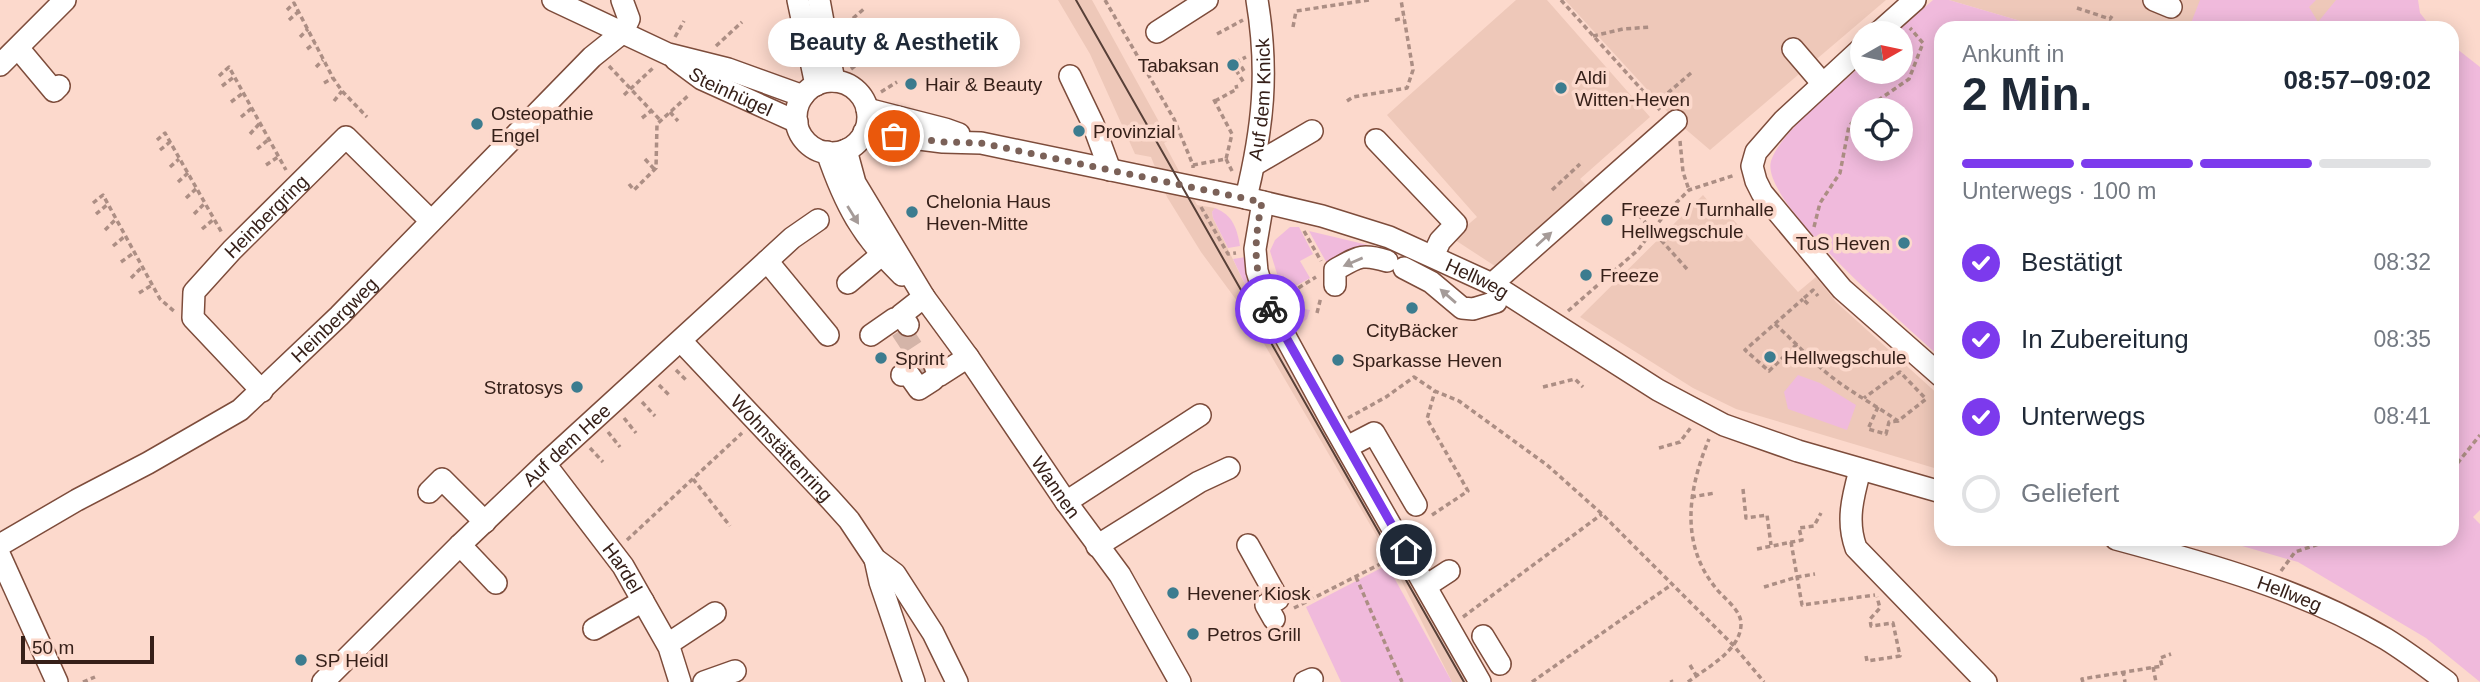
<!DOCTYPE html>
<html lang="de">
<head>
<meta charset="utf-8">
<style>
  body { margin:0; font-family:Arial,sans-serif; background:#f2f2f3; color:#1f2937; height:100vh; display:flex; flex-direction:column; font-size:26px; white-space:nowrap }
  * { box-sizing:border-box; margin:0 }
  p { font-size:23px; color:#747a83 }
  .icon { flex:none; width:38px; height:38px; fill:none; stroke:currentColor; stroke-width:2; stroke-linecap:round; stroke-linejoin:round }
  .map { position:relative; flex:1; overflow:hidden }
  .sheet { position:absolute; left:1934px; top:21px; width:525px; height:525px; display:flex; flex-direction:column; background:#fff; border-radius:21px; box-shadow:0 4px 18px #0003 }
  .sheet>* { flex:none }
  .needle { width:46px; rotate:81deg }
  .fabs { position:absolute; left:1850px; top:21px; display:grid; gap:14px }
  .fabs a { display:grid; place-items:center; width:63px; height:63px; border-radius:50%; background:#fff; box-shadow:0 4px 18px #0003; font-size:35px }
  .scale { position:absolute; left:21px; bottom:18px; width:133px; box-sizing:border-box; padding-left:7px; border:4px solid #362019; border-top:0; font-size:19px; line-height:24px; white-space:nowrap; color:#362019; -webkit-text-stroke:5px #fcd9cc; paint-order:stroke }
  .pin { position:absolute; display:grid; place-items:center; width:60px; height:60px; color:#fff; margin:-30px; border:4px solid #fff; border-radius:50%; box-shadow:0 2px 7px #0007 }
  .courier { position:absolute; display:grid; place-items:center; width:70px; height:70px; margin:-35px; border:5px solid #7c3aed; border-radius:50%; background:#fff; color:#222; box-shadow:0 2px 9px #0007 }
  .bubble { position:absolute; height:49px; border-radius:24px; background:#fff; box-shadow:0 4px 18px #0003; font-size:23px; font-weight:700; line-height:49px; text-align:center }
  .overview em { font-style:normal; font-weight:700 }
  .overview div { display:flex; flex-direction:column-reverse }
  .overview { display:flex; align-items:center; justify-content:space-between; height:119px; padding:0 28px }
  h1 { font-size:46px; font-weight:700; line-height:52px }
  .bar { display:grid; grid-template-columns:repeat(4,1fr); gap:10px 7px; align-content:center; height:84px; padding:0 28px }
  .bar i { height:9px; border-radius:5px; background:#e0e1e3 }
  .bar .active { background:#7c3aed }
  .bar p { grid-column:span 4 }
  ol { padding:0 28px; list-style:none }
  li { display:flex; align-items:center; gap:21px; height:77px }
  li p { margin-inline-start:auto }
  li .icon { padding:7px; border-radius:50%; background:#7c3aed; color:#fff; stroke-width:4 }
  li:last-child { color:#747a83 }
  li i { width:38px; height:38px; border:4px solid #e0e1e3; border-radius:50% }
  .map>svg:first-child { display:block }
  .built { fill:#eec8b9 }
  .green { fill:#f0badc; fill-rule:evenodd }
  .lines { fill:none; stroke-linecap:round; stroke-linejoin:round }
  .minor-tunnel { stroke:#d4b4a8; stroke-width:21; stroke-dasharray:21 10; stroke-linecap:butt }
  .minor-casing { stroke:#7d4c3b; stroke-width:24 }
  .path { stroke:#ac8e84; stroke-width:3.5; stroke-dasharray:5 3.5; stroke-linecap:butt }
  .minor { stroke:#fff; stroke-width:21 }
  .tram { stroke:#584038; stroke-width:2 }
  .oneway { fill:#a59b98 }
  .done { stroke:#7b6158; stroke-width:7; stroke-dasharray:0 12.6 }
  .route { stroke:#7c3aed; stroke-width:9 }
  .poi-dot { fill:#3c7c8f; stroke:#fcd9cc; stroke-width:2.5 }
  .labels { text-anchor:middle; stroke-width:7; stroke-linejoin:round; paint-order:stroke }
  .poi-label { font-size:19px; fill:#362019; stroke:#fcd9cc; text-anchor:start }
  .street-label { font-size:19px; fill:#362019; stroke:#fcd9cc }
</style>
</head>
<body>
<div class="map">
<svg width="2480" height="682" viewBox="0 0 2480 682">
  <rect width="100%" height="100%" fill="#fcd9cc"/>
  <g class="built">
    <polygon points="1058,0 1092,0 1169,140 1164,143 1197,205 1215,208 1212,212 1213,218 1252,299 1469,682 1452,682 1392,562 1246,313 1201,252 1167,197 1151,157 1135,154 1090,54"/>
    <polygon points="1516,0 1547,0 1650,117 1580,179 1591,190 1501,270 1452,238 1477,217 1387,115"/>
    <polygon points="1565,0 1886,0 1710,150 1676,121"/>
    <polygon points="1949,0 2392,0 2380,28 2044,28"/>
    <polygon points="1703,195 1715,209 1720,205 1798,292 1816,277 1836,302 1941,397 1941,470 1736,409 1693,388 1580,317"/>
  </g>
  <g class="green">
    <path d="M1933 0H1949L2044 28H1941V358C1909 328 1759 202 1771 161 1781 131 1838 87 1862 65V72H1900V33H1896ZM1862 110H1900V149H1862Z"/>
    <polygon points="2200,0 2316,0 2309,7 2318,22 2336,0 2418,0 2420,13 2432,28 2189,28"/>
    <polygon points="2452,45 2480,67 2480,510 2473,517 2480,524 2480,682 2426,638 2298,562 2218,539 2452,539"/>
    <path d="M1215 208C1233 215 1237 229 1240 246L1228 248 1213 218 1212 212Z"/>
    <polygon points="1290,227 1299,227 1313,254 1300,261 1310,278 1283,293 1270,251 1275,240"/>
    <polygon points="1309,231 1368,245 1329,267"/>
    <polygon points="1246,257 1327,433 1252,299 1233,259"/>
    <polygon points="1288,306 1310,310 1307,319 1298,326"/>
    <polygon points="1798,375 1820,383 1856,405 1847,430 1788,409 1784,392"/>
    <polygon points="1387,565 1452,682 1341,682 1306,607"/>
  </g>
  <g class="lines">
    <polyline class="minor-tunnel" points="901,330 928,371"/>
    <g class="minor-casing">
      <g id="minor">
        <polyline points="553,0 668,54 728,69 803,96"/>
        <polyline points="798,0 816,85"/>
        <polyline points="819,0 834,81"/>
        <polyline points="2154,0 2171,7"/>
        <polyline points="1157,32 1207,0"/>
        <polyline points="1878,33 1915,0"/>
        <polyline points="18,48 54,91 59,86"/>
        <polyline points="1862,48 1784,120 1756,152 1752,166 1756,181 1762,193 1842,289 1941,376"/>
        <polyline points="1793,49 1823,84"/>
        <path id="s1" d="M675 59 702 79 797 122"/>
        <polyline points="0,65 65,0"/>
        <polyline points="1070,76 1093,124 1110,170"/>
        <circle cx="832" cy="117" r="36"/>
        <polyline points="867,109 945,129 959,134"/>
        <path id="s2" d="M864 132 943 142 981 143 1246 198 1322 216 1389 237 1492 284 1658 390 1724 425 1798 451 1941 492"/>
        <polyline points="1376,140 1456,224 1440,241 1433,256"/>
        <path id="s3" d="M846 150 855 183 924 297 968 357 1066 502 1120 575 1180 682"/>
        <path d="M827 152C845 205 862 236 902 275"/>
        <polyline points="1254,165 1312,131"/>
        <path id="s4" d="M1246 198C1263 128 1269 72 1257 0"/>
        <polyline points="1263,202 1255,249 1257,271 1267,303 1334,426 1480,682"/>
        <polyline points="767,261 828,335"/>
        <polyline points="1404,268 1431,282 1462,308 1473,309 1496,302"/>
        <polyline points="848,283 892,246"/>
        <polyline points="1492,284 1676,121"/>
        <path d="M1335 285V270C1358 257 1361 253 1387 261"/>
        <polyline points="908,325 901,315 924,297"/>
        <polyline points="871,335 894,319"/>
        <path id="s5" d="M681 341 831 500 849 520 875 559 895 574 933 633 957 682"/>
        <polyline points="935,366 940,375 968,357"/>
        <polyline points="902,375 907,372 919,389 933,380"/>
        <path id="s6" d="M262 391 193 318 194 292 232 250 346 137 431 221"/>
        <polyline points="1347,447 1374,433 1416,505"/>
        <path id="s7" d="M545 464 623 566 669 647 680 682"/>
        <path d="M1860 470C1853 496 1846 521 1856 548L1986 682"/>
        <polyline points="429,492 442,479 485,522"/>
        <polyline points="1066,502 1200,415"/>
        <path id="s8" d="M2116 539C2209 564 2303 590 2386 639 2407 652 2427 667 2447 682"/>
        <path id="s9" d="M0 545 77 500 148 463 240 410 339 316 592 57 622 33 629 19 622 0"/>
        <polyline points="460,545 496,583"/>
        <polyline points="1248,545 1278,599 1266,605 1274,619"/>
        <polyline points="1097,546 1199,482 1229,468"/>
        <polyline points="0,556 57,682"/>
        <polyline points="875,559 880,582 914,682"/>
        <polyline points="1426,586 1449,571"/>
        <polyline points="594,629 643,601"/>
        <polyline points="1483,636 1500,664"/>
        <polyline points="668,644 715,613"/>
        <path id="s10" d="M323 682 460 545 545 464 767 261 792 238 818 220"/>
        <polyline points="704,682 735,671"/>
        <polyline points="1305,682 1312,679"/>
      </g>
    </g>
    <g class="path">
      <polyline points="1105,0 1174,119 1193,165 1193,168"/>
      <polyline points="1561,0 1660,110"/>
      <polyline points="2077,8 2110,19 2112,16"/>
      <polyline points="287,10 294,3 333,78 342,91 367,117"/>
      <polyline points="289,20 298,12"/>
      <polyline points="1395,20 1404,18"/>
      <polyline points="1293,27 1296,11 1369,0"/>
      <polyline points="841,29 847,27 851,20 865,8"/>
      <polyline points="1217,34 1243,20"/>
      <polyline points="1593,36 1623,29 1651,27"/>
      <polyline points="300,37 308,29"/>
      <polyline points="675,37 684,21"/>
      <polyline points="716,46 742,22"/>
      <polyline points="307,49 315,43"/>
      <polyline points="609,66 661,121"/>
      <polyline points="316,67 323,60"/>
      <polyline points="851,69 860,62"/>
      <polyline points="1236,70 1244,83"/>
      <polyline points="1244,71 1238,61 1246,57"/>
      <polyline points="219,76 229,67 286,170"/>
      <polyline points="324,83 333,78"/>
      <polyline points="222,86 234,77"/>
      <polyline points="881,92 897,82"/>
      <polyline points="624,95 653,68"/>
      <polyline points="334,101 342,91"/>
      <polyline points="1215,101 1237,89 1236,85"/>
      <polyline points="1347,101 1353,97 1407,88 1413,70 1401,0"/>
      <polyline points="231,102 243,93"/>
      <polyline points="1655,104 1691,73"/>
      <polyline points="1864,110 1909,79 1923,43 1910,28"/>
      <polyline points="670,112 678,121"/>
      <polyline points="241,117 252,108"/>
      <polyline points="642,118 651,111"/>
      <polyline points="250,134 260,123"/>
      <polyline points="157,140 165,133 222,233"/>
      <polyline points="1680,141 1683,172 1689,190"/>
      <polyline points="257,149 269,139"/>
      <polyline points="160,150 170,142"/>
      <polyline points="645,159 655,170"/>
      <polyline points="1226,159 1233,173"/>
      <polyline points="266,165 278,157"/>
      <polyline points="1193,165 1226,159 1232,134 1213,98"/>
      <polyline points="170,167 179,159"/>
      <polyline points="178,182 188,173"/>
      <polyline points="629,184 634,190 656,168 657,124 690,94"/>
      <polyline points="1552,190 1580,164"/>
      <polyline points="186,198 197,188"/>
      <polyline points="1627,202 1687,269"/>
      <polyline points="93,203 103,195 160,299 175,312"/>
      <polyline points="1201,207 1228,254 1236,253"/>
      <polyline points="96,214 108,204"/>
      <polyline points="194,214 205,203"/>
      <polyline points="1814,227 1820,203 1840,173 1849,126 1862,112"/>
      <polyline points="202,229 214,219"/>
      <polyline points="105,230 116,219"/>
      <polyline points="1304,231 1321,261"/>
      <polyline points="113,246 125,236"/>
      <polyline points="121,262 135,252"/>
      <polyline points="131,278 142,267"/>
      <polyline points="139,293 152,285"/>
      <polyline points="1284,297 1316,277"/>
      <polyline points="1808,304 1803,299 1813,290 1818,296"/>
      <polyline points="1568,311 1638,250 1665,214 1689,190 1735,175"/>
      <polyline points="1317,313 1321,297"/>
      <path d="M1775 324C1795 342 1815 365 1837 381 1856 395 1878 407 1898 421L1926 399 1900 372 1864 398"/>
      <polyline points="1797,344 1769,371 1745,350 1803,299"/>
      <polyline points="1381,364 1389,359"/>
      <polyline points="676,370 687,381"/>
      <polyline points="659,385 670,396"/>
      <polyline points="1543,387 1575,379 1583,387"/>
      <polyline points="642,402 655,416"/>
      <polyline points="1878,407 1868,429 1886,434 1889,422 1898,421"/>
      <polyline points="624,418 636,433"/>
      <polyline points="1348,418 1386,397 1414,377 1435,391 1459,401 1547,465 1602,514 1733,645 1764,682"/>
      <polyline points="608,432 620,447"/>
      <polyline points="590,448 603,462"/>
      <polyline points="1659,448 1680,442 1692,426"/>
      <polyline points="2452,470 2480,435"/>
      <polyline points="693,479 730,526"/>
      <polyline points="1743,489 1746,518 1767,515 1771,545"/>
      <polyline points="1691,497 1715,493"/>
      <polyline points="1432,515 1468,491 1427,419 1435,391"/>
      <polyline points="627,540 742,433"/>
      <polyline points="1791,542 1802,605 1875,595"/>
      <polyline points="1757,549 1802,540 1799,528 1814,526 1821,513"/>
      <polyline points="2281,571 2295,552 2334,539"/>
      <polyline points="1356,577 1402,682"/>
      <polyline points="1764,587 1797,577 1815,574"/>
      <polyline points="1294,608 1390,559"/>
      <polyline points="1463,617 1602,514"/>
      <polyline points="1866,656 1867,661 1900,656 1893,623 1871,626 1870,619 1880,608 1877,597"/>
      <polyline points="1690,665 1696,675"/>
      <polyline points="2153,667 2156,682"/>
      <polyline points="2123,671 2125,682"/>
      <polyline points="1671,680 1672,682"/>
      <polyline points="83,682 95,677"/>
      <polyline points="1532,682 1671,585"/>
      <path d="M1688 682C1706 668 1740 651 1741 625 1742 610 1723 598 1715 587 1679 542 1689 487 1709 439"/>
      <polyline points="2083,682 2082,679 2162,666 2160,658 2171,654"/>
    </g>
    <use href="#minor" class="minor"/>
    <polyline class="tram" points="1076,0 1464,682"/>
  </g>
  <defs><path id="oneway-solid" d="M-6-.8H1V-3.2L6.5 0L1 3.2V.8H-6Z" transform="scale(1.75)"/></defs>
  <g class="oneway">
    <use href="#oneway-solid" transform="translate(853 215) rotate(58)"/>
    <use href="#oneway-solid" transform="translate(1544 239) rotate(-42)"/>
    <use href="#oneway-solid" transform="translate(1353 262) rotate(157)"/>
    <use href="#oneway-solid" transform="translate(1448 296) rotate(-139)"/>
  </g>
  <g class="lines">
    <path class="done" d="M894 136 943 142 981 143 1262 202C1254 242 1252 270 1270 309"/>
    <polyline class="route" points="1270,309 1406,550"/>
  </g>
  <g class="poi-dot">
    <circle cx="1233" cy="65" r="7"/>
    <circle cx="911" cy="84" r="7"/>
    <circle cx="1561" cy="88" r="7"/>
    <circle cx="477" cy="124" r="7"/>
    <circle cx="1079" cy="131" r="7"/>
    <circle cx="912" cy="212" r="7"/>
    <circle cx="1607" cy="220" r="7"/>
    <circle cx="1904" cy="243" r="7"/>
    <circle cx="1586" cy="275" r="7"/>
    <circle cx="1412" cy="308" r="7"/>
    <circle cx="1770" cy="357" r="7"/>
    <circle cx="881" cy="358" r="7"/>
    <circle cx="1338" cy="360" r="7"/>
    <circle cx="577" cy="387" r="7"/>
    <circle cx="1173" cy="593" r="7"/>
    <circle cx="1193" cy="634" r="7"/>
    <circle cx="301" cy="660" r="7"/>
  </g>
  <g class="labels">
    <g class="poi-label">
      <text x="1219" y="72" text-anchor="end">Tabaksan</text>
      <text x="1575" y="84">Aldi<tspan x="1575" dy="22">Witten-Heven</tspan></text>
      <text x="925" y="91">Hair &amp; Beauty</text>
      <text x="491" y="120">Osteopathie<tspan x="491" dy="22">Engel</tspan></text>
      <text x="1093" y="138">Provinzial</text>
      <text x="926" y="208">Chelonia Haus<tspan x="926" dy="22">Heven-Mitte</tspan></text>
      <text x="1621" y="216">Freeze / Turnhalle<tspan x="1621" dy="22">Hellwegschule</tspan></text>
      <text x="1890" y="250" text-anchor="end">TuS Heven</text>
      <text x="1600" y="282">Freeze</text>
      <text x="1412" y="337" text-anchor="middle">CityBäcker</text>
      <text x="1784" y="364">Hellwegschule</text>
      <text x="895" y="365">Sprint</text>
      <text x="1352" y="367">Sparkasse Heven</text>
      <text x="563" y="394" text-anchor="end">Stratosys</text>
      <text x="1187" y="600">Hevener Kiosk</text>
      <text x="1207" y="641">Petros Grill</text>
      <text x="315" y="667">SP Heidl</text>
    </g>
    <g class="street-label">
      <text dy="7" stroke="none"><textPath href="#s1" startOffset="65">Steinhügel</textPath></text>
      <text dy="7" stroke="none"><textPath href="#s4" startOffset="100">Auf dem Knick</textPath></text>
      <text dy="7" stroke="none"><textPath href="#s6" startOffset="231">Heinbergring</textPath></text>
      <text dy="7" stroke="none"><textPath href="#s2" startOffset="634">Hellweg</textPath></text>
      <text dy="7" stroke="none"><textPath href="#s9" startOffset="406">Heinbergweg</textPath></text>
      <text dy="7" stroke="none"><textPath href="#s10" startOffset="340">Auf dem Hee</textPath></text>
      <text dy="7" stroke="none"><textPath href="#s5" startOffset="147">Wohnstättenring</textPath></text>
      <text dy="7" stroke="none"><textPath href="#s3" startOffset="399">Wannen</textPath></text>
      <text dy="7" stroke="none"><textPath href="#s7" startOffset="130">Hardel</textPath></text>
      <text dy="7" stroke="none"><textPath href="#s8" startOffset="182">Hellweg</textPath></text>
    </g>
  </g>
</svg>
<div class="fabs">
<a><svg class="needle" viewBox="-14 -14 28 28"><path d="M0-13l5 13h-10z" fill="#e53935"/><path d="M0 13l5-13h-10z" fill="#747a83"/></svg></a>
<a><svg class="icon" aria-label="locate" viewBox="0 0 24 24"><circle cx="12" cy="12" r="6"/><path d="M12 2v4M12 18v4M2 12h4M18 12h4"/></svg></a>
</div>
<div class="scale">50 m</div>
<div class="pin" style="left:894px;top:136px;background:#ea580c"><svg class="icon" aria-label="bag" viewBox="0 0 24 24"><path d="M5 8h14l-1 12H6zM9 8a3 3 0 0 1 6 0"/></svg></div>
<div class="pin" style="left:1406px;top:550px;background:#1f2937"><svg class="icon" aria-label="home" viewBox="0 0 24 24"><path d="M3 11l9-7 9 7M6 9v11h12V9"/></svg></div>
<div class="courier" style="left:1270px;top:309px"><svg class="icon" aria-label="bike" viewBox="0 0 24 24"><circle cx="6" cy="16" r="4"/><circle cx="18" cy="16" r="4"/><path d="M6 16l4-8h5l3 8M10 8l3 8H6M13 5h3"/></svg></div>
<div class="bubble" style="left:768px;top:18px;width:252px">Beauty &amp; Aesthetik</div>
<section class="sheet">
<div class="overview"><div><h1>2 Min.</h1><p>Ankunft in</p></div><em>08:57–09:02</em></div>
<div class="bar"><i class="active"></i><i class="active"></i><i class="active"></i><i></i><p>Unterwegs · 100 m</p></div>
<ol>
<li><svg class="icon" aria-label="check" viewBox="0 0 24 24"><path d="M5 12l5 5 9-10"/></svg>Bestätigt<p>08:32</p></li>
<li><svg class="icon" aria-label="check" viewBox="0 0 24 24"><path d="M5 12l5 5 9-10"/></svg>In Zubereitung<p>08:35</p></li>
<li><svg class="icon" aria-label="check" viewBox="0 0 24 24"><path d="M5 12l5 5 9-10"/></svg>Unterwegs<p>08:41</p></li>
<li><i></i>Geliefert</li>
</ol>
</section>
</div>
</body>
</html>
